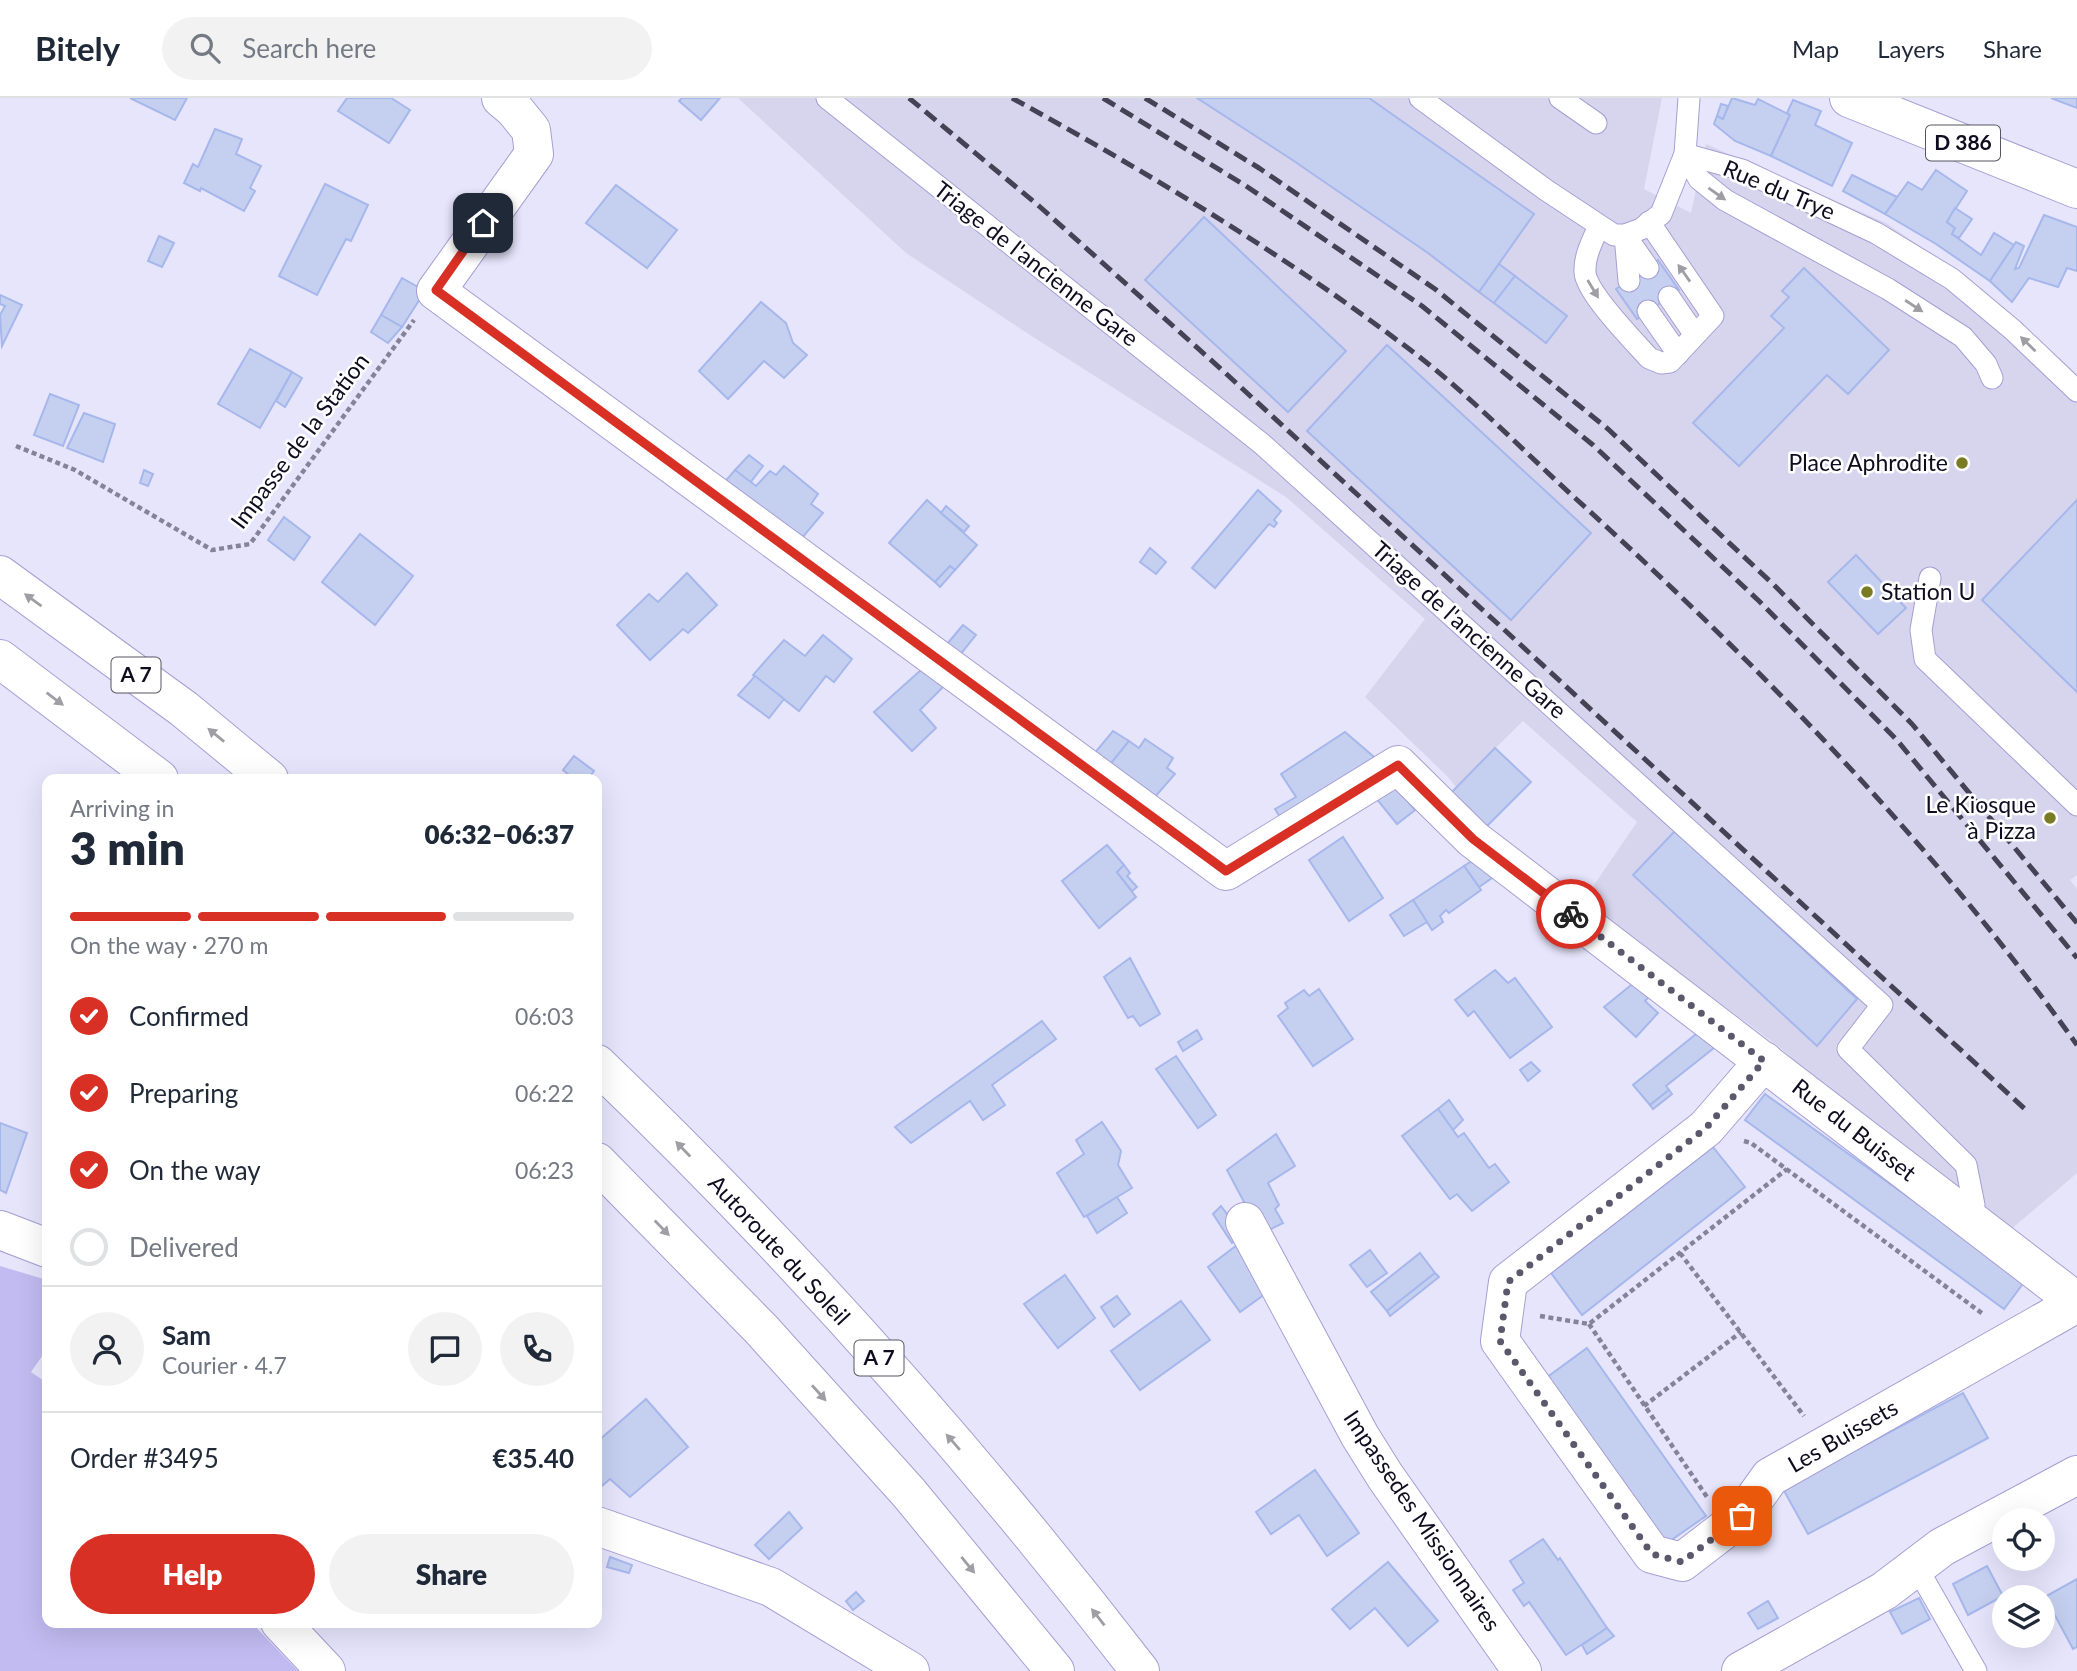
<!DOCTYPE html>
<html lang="en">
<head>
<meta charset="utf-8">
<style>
  body { margin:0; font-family:Lato,sans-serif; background:#f2f2f3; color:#1f2937; height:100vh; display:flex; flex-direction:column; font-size:26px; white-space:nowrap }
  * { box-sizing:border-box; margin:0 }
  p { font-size:23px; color:#747a83 }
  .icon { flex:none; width:38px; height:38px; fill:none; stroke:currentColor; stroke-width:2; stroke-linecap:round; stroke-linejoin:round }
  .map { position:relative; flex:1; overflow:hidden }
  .side { position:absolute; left:42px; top:676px; width:560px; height:854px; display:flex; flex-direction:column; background:#fff; border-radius:14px; box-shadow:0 7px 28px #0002 }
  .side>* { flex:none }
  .tools { position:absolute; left:1992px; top:1410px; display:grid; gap:14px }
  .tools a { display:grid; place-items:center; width:63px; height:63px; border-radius:50%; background:#fff; box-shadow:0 7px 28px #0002; font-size:35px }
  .pin { position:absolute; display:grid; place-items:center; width:60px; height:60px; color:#fff; margin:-30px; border-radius:14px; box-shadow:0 4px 10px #0006 }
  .courier { position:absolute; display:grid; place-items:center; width:70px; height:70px; margin:-35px; border:5px solid #d93025; border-radius:50%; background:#fff; color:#222; box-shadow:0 2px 9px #0007 }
  .head em { font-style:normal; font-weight:800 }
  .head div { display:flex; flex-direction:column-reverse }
  .head { display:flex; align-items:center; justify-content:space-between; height:119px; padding:0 28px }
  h1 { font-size:46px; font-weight:800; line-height:52px }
  .bar { display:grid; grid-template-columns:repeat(4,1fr); gap:10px 7px; align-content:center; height:84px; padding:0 28px }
  .bar i { height:9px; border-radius:5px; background:#e0e1e3 }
  .bar .current { background:#d93025 }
  .bar p { grid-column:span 4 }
  .line { display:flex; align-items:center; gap:18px; padding:0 28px; border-top:2px solid #e0e1e3 }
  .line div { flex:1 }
  .round { display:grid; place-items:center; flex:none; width:74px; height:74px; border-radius:37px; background:#f2f2f3 }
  ol { padding:0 28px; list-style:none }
  li { display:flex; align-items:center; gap:21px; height:77px }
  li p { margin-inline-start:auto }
  li .icon { padding:7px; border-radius:50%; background:#d93025; color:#fff; stroke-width:4 }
  li:last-child { color:#747a83 }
  li i { width:38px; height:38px; border:4px solid #e0e1e3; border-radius:50% }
  .cta { display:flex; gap:14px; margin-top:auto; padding:14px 28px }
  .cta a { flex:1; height:80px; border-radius:42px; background:#d93025; color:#fff; font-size:28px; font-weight:800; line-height:80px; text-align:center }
  .cta a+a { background:#f2f2f3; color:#1f2937 }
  header { display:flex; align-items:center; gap:42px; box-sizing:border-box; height:98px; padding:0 35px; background:#fff; border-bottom:2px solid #e0e1e3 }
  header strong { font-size:33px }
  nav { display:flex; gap:38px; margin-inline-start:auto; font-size:24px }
  .search { width:490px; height:63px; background:#f2f2f3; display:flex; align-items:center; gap:18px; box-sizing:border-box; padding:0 24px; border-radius:38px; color:#747a83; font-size:26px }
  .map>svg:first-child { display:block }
  .built { fill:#d7d4ed }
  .green { fill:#c2bbf1 }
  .building { fill:#c5d0f1; stroke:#a6b7eb; stroke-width:2 }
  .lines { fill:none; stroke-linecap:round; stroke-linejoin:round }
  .lane-casing { stroke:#a69fd4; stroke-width:23 }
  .street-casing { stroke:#a69fd4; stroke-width:40 }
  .primary-casing { stroke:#a69fd4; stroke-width:40 }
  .highway-casing { stroke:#a69fd4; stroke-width:40 }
  .path { stroke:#868398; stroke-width:4.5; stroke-dasharray:5 3.5; stroke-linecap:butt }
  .lane { stroke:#fff; stroke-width:21 }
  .street { stroke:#fff; stroke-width:38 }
  .primary { stroke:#fff; stroke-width:38 }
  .highway { stroke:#fff; stroke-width:38 }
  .rail { stroke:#464256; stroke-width:5; stroke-dasharray:14 7; stroke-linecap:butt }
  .oneway { fill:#9f9ea5 }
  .done { stroke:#5b586c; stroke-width:7; stroke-dasharray:0 12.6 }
  .route { stroke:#d93025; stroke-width:9 }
  .poi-dot { fill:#7a7b23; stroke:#fff; stroke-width:2.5 }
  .labels { text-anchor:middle; stroke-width:5; stroke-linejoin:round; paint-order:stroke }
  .shield { fill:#fff; stroke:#585562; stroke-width:2 }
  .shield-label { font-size:21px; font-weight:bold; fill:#100c1f }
  .street-label { font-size:23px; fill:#100c1f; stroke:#fff }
  .poi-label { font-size:23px; fill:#100c1f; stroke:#fff; text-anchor:end }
</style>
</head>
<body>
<header>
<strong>Bitely</strong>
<div class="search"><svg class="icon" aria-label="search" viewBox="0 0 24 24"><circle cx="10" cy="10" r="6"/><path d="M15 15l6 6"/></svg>Search here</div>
<nav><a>Map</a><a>Layers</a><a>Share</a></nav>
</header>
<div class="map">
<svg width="2077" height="1573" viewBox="0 0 2077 1573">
  <rect width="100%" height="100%" fill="#e7e5fc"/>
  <polygon class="built" points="738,0 1662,0 1644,91 1691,115 1706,46 1886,125 1982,191 2077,282 2077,777 2070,782 2077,791 2077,1075 2009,1133 1890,1046 1778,948 1583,803 1637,724 1523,623 1456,689 1447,678 1365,599 1425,521 1286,399 1030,237 906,155"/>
  <polygon class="green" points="0,1168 47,1182 47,1251 31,1274 47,1285 47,1524 251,1524 298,1573 0,1573"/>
  <g class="building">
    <polygon points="130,0 187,0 175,22"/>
    <polygon points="347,0 391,0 410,12 389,45 338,13"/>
    <polygon points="682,0 720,0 701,22 679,3"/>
    <polygon points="1197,0 1369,0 1534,116 1479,194 1428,155 1291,61"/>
    <polygon points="1732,0 1755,7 1758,1 1790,17 1771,58 1735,43 1714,26 1717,18 1723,21"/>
    <polygon points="2051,0 2077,0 2077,10"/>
    <polygon points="1793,2 1821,13 1815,27 1852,45 1832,88 1771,58 1790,17 1787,15"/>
    <polygon points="1721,6 1728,8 1723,21 1717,18"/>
    <polygon points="215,31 242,41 236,56 261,68 250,90 255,93 244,113 201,90 200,93 184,85 193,66 198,69"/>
    <polygon points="1936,72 1967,93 1947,124 1955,130 1952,136 1981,157 1994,135 2014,147 1990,183 1936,146 1885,116 1908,84 1922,92"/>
    <polygon points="1852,77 1897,99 1885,116 1843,93"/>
    <polygon points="325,86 368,107 351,143 346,141 317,197 279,178"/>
    <polygon points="616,87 677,132 647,170 586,125"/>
    <polygon points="1955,110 1972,121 1959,140 1952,136 1955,130 1947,124"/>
    <polygon points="2044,117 2077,129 2077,173 2067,170 2058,189 2029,180 2012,204 1990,183 2016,144 2024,148 2015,171 2019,170"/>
    <polygon points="1204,119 1346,253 1288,314 1145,182"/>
    <polygon points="159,138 174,145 162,169 148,163"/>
    <polygon points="1658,162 1679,192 1637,221 1616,191"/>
    <polygon points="1499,166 1515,178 1494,205 1479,194"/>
    <polygon points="1804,170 1889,252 1848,296 1827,277 1739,368 1693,325 1784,230 1771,218 1789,199 1782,193"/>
    <polygon points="1515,178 1567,218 1546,245 1494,205"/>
    <polygon points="402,180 425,193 402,229 381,217"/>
    <polygon points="0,197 22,207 2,248 0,217 5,208 0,206"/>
    <polygon points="761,204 786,225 793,245 807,257 784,280 764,263 728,301 699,273"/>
    <polygon points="381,217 402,229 388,245 371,234"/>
    <polygon points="1387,247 1591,435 1511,522 1307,333"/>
    <polygon points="250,251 292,274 260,330 218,306"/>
    <polygon points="292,274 302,280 285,309 276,303"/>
    <polygon points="50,296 79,307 63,348 34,337"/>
    <polygon points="84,315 115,326 103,364 67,350"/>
    <polygon points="749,357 763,368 750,385 735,372"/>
    <polygon points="784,368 818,396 811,406 823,415 797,446 721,388 735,372 756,388 770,373 776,377"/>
    <polygon points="144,372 153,376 148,388 140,385"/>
    <polygon points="1258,392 1281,413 1274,422 1277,425 1274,429 1269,426 1215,490 1192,470"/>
    <polygon points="927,402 977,447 955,472 950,468 935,484 889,445"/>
    <polygon points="2077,402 2077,594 1982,502"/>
    <polygon points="946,408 969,428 964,434 941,415"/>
    <polygon points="284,419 310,439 294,462 268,442"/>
    <polygon points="360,436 413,478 375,527 322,484"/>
    <polygon points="1150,450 1166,464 1156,476 1140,464"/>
    <polygon points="1856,457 1906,510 1878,536 1828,484"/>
    <polygon points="950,468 955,472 940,489 935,484"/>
    <polygon points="687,475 717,507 688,535 683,531 650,562 617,527 649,496 658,504"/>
    <polygon points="963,527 976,537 955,563 942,552"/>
    <polygon points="823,537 852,561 834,584 826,578 799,613 753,577 784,542 805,558"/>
    <polygon points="931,563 953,579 920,612 936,630 912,653 874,614"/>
    <polygon points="755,578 784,601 769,620 738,597"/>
    <polygon points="1113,633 1129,643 1104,674 1088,663"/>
    <polygon points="1345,634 1381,665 1285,727 1275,711 1296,699 1281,676"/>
    <polygon points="1145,641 1173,660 1167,670 1175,676 1148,707 1104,674 1129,643 1139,650"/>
    <polygon points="1495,650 1531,684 1481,734 1445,701"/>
    <polygon points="574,658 594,673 588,681 574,681 563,672"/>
    <polygon points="1393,685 1415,712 1397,726 1375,699"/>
    <polygon points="1675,733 1857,901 1817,948 1633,777"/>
    <polygon points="1343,739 1383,800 1349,823 1309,762"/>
    <polygon points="1107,747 1124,767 1117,774 1136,799 1099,830 1062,783"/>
    <polygon points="1481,757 1502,773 1479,789 1464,768"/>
    <polygon points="1124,767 1130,775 1127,778 1137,789 1132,793 1117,774"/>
    <polygon points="1464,768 1481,792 1449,815 1446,812 1440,818 1443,824 1432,832 1413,802"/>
    <polygon points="1413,802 1427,824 1404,838 1390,817"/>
    <polygon points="1130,860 1160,916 1140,928 1133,918 1128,920 1104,879"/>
    <polygon points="1495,872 1508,885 1515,880 1552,929 1510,960 1474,913 1468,918 1455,902"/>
    <polygon points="1641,879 1656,891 1645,903 1658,915 1636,939 1604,909"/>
    <polygon points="1319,891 1353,941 1313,968 1278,918 1288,910 1285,905 1304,892 1309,898"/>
    <polygon points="1042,923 1056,941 992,987 1005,1007 983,1022 970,1003 911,1045 895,1029"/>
    <polygon points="1706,928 1724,942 1666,988 1669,992 1650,1007 1633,987"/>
    <polygon points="1197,932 1202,941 1183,953 1178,944"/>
    <polygon points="1176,958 1216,1017 1198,1030 1156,971"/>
    <polygon points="1531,964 1540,973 1528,983 1520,972"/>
    <polygon points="1669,992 1672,996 1653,1011 1650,1007"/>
    <polygon points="1765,996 2025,1183 2004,1211 1745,1022"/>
    <polygon points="1449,1002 1463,1022 1453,1032 1438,1011"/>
    <polygon points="1438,1011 1458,1039 1464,1035 1489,1070 1495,1066 1509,1084 1472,1113 1457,1096 1450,1101 1402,1038"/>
    <polygon points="1102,1024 1121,1053 1118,1067 1132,1090 1084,1119 1057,1075 1084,1056 1076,1042"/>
    <polygon points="0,1025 27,1035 6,1095 0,1092"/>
    <polygon points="1276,1036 1295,1068 1268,1085 1279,1107 1275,1111 1283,1125 1261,1136 1227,1072"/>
    <polygon points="1713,1049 1745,1089 1582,1217 1551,1175"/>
    <polygon points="1117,1099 1127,1115 1097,1135 1087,1118"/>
    <polygon points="1221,1108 1243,1137 1232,1145 1213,1116"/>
    <polygon points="1245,1141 1272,1191 1240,1214 1208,1169"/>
    <polygon points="1370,1152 1387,1175 1367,1189 1350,1167"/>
    <polygon points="1420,1155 1435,1175 1387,1213 1371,1194"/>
    <polygon points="1435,1175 1439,1179 1390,1218 1387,1213"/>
    <polygon points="1065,1177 1095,1220 1058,1250 1024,1206"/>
    <polygon points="1117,1198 1130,1216 1114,1229 1101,1209"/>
    <polygon points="1181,1203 1210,1242 1140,1292 1111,1253"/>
    <polygon points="1587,1250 1706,1418 1664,1447 1546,1280"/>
    <polygon points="1963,1295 1988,1340 1808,1436 1783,1391"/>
    <polygon points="646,1301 688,1349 630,1399 610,1381 597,1392 597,1344"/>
    <polygon points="1315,1372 1359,1435 1327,1458 1299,1417 1271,1436 1256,1414"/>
    <polygon points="789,1414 802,1430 769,1461 755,1447"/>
    <polygon points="1543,1441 1558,1462 1560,1460 1607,1530 1566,1557 1529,1504 1524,1508 1513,1492 1524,1485 1510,1463"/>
    <polygon points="610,1459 632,1467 629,1475 607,1469"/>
    <polygon points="1388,1464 1438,1523 1408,1548 1375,1510 1350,1531 1332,1511"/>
    <polygon points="1987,1468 2003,1498 1968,1517 1953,1486"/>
    <polygon points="2077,1481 2077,1549 2073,1551 2045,1499"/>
    <polygon points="856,1494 864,1503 853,1512 846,1503"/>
    <polygon points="1919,1500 1930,1521 1902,1536 1890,1514"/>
    <polygon points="1768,1503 1778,1520 1758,1531 1748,1515"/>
    <polygon points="1607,1530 1614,1538 1587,1556 1582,1547"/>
  </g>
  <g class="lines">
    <g class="lane-casing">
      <g id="lane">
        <polyline points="827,0 1262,346 1882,907 1848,951 1966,1067 1974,1107 1967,1119"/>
        <polyline points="1420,0 1546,92 1614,137 1625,137 1641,131 1661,116 1685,56 1689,0"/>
        <polyline points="1560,0 1596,25"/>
        <path d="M1599 128C1593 142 1584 158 1585 174 1586 195 1634 243 1649 260L1661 265 1670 264 1713 218 1649 124"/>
        <polyline points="1625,137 1629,183"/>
        <polyline points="1627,140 1648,170"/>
        <polyline points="1669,199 1695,237"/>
        <polyline points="1648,213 1678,256"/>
        <polyline points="1992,280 1986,266 1963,239 1888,191 1725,102 1699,81 1685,56 1742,72 1876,135 1952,181 2013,232 2077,293"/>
        <polyline points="1930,480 1921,532 1925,561 2077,707"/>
        <polyline points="1916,1468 1976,1573"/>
      </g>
    </g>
    <g class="street-casing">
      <g id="street">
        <polyline points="501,0 514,11 531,32 534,56 436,193 1226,773 1398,667 1473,741 2077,1204"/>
        <polyline points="1764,963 1706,1030 1508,1184 1500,1243 1652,1456 1682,1464 1742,1418 1770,1379 2077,1205"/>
        <polyline points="1245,1124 1360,1338 1385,1378 1522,1573"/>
        <polyline points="0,1132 47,1150"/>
        <polyline points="597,1428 771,1489 910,1573"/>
        <polyline points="280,1524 326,1573"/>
        <polyline points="1741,1573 1884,1493 1942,1449 2077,1377"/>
      </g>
    </g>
    <g class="primary-casing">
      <polyline id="primary" points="1849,0 2077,91"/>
    </g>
    <g class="highway-casing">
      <g id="highway">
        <polyline points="0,477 184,611 269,681"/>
        <polyline points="0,561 159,681"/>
        <path d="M597 966C793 1154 974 1358 1140 1573"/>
        <polyline points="597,1064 761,1231 909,1395 1055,1573"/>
      </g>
    </g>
    <g class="path">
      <polyline points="16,348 75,372 212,452 250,446 414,222"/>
      <polyline points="1744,1043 1751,1045 1983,1216"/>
      <polyline points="1680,1155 1804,1318"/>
      <polyline points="1540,1218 1589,1226 1787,1071"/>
      <polyline points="1589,1226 1707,1399"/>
      <polyline points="1644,1308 1741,1234"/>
    </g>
    <use href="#lane" class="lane"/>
    <use href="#street" class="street"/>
    <use href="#primary" class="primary"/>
    <use href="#highway" class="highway"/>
    <g class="rail">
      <polyline points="909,0 1039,108 1221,271 2026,1012"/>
      <path d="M1012 0C1145 73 1275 151 1397 242 1461 288 1517 347 1575 400 1758 566 1933 745 2077 947"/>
      <polyline points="1103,0 1246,88 1422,208 1593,347 1759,503 1896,641 2077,860"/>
      <polyline points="1145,0 1259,70 1435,191 1608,331 1774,487 1912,626 2077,825"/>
    </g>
  </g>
  <defs><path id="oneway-solid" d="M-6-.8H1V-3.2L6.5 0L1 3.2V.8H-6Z" transform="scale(1.75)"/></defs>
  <g class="oneway">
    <use href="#oneway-solid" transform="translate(1717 96) rotate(35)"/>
    <use href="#oneway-solid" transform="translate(1684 175) rotate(-125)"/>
    <use href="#oneway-solid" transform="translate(1593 191) rotate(59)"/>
    <use href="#oneway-solid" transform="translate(1914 208) rotate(33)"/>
    <use href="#oneway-solid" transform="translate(2028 246) rotate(-136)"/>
    <use href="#oneway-solid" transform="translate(33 502) rotate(-144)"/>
    <use href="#oneway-solid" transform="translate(55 601) rotate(37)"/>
    <use href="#oneway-solid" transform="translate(216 637) rotate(-141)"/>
    <use href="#oneway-solid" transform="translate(683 1051) rotate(-134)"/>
    <use href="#oneway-solid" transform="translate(662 1130) rotate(46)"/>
    <use href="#oneway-solid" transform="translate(819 1295) rotate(48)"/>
    <use href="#oneway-solid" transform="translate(953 1344) rotate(-131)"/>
    <use href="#oneway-solid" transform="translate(968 1467) rotate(51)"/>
    <use href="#oneway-solid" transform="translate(1098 1519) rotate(-128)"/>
  </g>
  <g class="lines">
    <polyline class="done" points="1571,816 1764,963 1706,1030 1508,1184 1500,1243 1652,1456 1682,1464 1742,1418"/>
    <polyline class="route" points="483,125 436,192 1226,773 1398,667 1473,741 1571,816"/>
  </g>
  <g class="poi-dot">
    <circle cx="1962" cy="365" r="7"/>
    <circle cx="1867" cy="494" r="7"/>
    <circle cx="2050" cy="720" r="7"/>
  </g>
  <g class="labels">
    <g class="shield">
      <rect x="1926" y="27.5" width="74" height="35" rx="5"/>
      <rect x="111.5" y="559.5" width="49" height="35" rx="5"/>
      <rect x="854.5" y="1242.5" width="49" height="35" rx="5"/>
    </g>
    <g class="shield-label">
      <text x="1963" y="52">D 386</text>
      <text x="136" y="584">A 7</text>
      <text x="879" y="1267">A 7</text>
    </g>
    <g class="street-label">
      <text transform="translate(1779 92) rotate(23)" y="8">Rue du Trye</text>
      <text transform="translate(1036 166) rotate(38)" y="8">Triage de l'ancienne Gare</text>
      <text transform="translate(300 343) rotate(-53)" y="8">Impasse de la Station</text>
      <text transform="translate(1469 532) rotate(42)" y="8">Triage de l'ancienne Gare</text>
      <text transform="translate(1854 1032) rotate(38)" y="8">Rue du Buisset</text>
      <text transform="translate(779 1152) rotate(47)" y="8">Autoroute du Soleil</text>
      <text transform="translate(1843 1338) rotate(-30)" y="8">Les Buissets</text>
      <text transform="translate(1422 1423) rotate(56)" y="8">Impassedes Missionnaires</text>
    </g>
    <g class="poi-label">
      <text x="1948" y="373">Place Aphrodite</text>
      <text x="1881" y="502" text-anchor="start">Station U</text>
      <text x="2036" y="715">Le Kiosque<tspan x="2036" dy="26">à Pizza</tspan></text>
    </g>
  </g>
</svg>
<div class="tools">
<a><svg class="icon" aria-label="locate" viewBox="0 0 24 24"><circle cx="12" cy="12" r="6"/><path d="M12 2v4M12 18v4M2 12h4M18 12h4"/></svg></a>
<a><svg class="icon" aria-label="layers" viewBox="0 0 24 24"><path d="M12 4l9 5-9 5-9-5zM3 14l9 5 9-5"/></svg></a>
</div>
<div class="pin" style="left:1742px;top:1418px;background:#ea580c"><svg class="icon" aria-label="bag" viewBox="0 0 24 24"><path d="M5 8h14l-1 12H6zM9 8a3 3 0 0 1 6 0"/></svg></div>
<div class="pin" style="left:483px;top:125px;background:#1f2937"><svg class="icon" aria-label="home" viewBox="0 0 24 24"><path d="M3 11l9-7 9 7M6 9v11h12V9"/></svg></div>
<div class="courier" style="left:1571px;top:816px"><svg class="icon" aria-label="bike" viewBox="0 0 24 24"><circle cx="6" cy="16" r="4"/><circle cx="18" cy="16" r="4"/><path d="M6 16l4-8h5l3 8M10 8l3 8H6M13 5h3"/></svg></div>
<section class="side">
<div class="head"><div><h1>3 min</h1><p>Arriving in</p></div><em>06:32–06:37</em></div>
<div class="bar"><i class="current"></i><i class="current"></i><i class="current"></i><i></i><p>On the way · 270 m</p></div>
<ol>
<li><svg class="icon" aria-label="check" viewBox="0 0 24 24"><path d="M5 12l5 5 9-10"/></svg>Confirmed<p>06:03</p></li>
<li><svg class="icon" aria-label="check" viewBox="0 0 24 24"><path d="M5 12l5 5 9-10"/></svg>Preparing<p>06:22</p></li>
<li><svg class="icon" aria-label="check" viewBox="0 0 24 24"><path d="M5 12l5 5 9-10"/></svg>On the way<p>06:23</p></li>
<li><i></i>Delivered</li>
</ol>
<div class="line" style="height:126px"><a class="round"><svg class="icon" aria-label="person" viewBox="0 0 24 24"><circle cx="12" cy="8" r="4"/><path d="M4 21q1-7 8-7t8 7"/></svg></a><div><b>Sam</b><p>Courier · 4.7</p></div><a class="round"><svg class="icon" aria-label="chat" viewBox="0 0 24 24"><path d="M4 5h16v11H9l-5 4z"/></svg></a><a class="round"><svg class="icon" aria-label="phone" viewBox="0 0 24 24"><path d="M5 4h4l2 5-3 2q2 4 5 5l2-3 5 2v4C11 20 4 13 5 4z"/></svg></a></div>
<div class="line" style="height:91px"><div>Order #3495</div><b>€35.40</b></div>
<div class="cta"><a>Help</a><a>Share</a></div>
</section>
</div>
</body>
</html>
